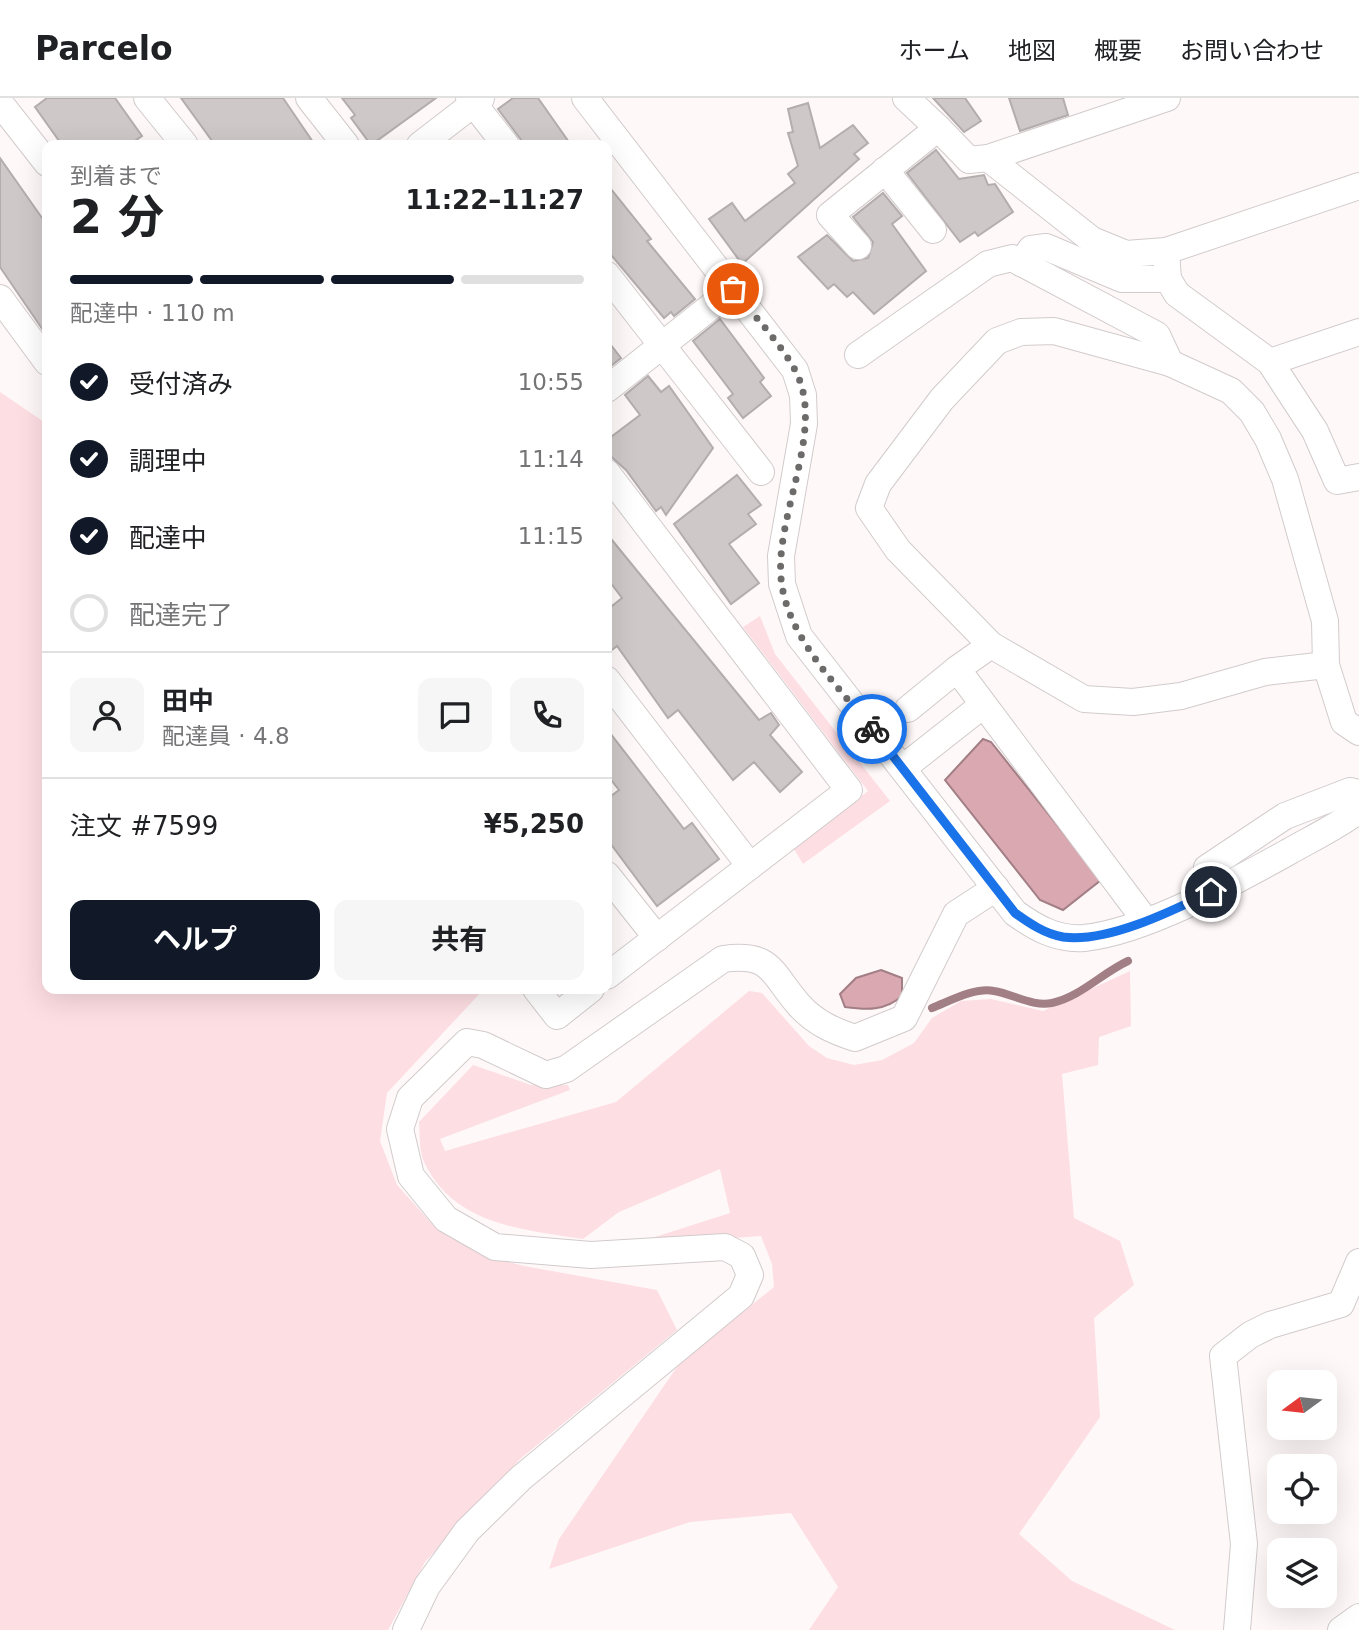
<!DOCTYPE html>
<html lang="ja">
<head>
<meta charset="utf-8">
<style>
  body { margin:0; font-family:"DejaVu Sans","Noto Sans JP",sans-serif; background:#f6f6f6; color:#202124; height:100vh; display:flex; flex-direction:column; font-size:26px; white-space:nowrap }
  * { box-sizing:border-box; margin:0 }
  p { font-size:23px; color:#757577 }
  .icon { flex:none; width:38px; height:38px; fill:none; stroke:currentColor; stroke-width:2; stroke-linecap:round; stroke-linejoin:round }
  .map { position:relative; flex:1; overflow:hidden }
  .panel { position:absolute; left:42px; top:42px; width:570px; height:854px; display:flex; flex-direction:column; background:#fff; border-radius:14px; box-shadow:0 7px 28px #0002 }
  .panel>* { flex:none }
  .needle { width:46px; rotate:255deg }
  .controls { position:absolute; left:1267px; top:1272px; display:grid; gap:14px }
  .controls a { display:grid; place-items:center; width:70px; height:70px; border-radius:14px; background:#fff; box-shadow:0 7px 28px #0002; font-size:35px }
  .pin { position:absolute; display:grid; place-items:center; width:60px; height:60px; color:#fff; margin:-30px; border:4px solid #fff; border-radius:50%; box-shadow:0 2px 7px #0007 }
  .courier { position:absolute; display:grid; place-items:center; width:70px; height:70px; margin:-35px; border:5px solid #1a73e8; border-radius:50%; background:#fff; color:#222; box-shadow:0 2px 9px #0007 }
  .summary em { font-style:normal; font-weight:700 }
  .summary div { display:flex; flex-direction:column-reverse }
  .summary { display:flex; align-items:center; justify-content:space-between; height:119px; padding:0 28px }
  h1 { font-size:46px; font-weight:700; line-height:52px }
  .bar { display:grid; grid-template-columns:repeat(4,1fr); gap:10px 7px; align-content:center; height:84px; padding:0 28px }
  .bar i { height:9px; border-radius:5px; background:#e0e0e0 }
  .bar .active { background:#111827 }
  .bar p { grid-column:span 4 }
  .line { display:flex; align-items:center; gap:18px; padding:0 28px; border-top:2px solid #e0e0e0 }
  .line div { flex:1 }
  .round { display:grid; place-items:center; flex:none; width:74px; height:74px; border-radius:14px; background:#f6f6f6 }
  ol { padding:0 28px; list-style:none }
  li { display:flex; align-items:center; gap:21px; height:77px }
  li p { margin-inline-start:auto }
  li .icon { padding:7px; border-radius:50%; background:#111827; color:#fff; stroke-width:4 }
  li:last-child { color:#757577 }
  li i { width:38px; height:38px; border:4px solid #e0e0e0; border-radius:50% }
  .button { display:flex; gap:14px; margin-top:auto; padding:14px 28px }
  .button a { flex:1; height:80px; border-radius:14px; background:#111827; color:#fff; font-size:28px; font-weight:700; line-height:80px; text-align:center }
  .button a+a { background:#f6f6f6; color:#202124 }
  header { display:flex; align-items:center; gap:42px; box-sizing:border-box; height:98px; padding:0 35px; background:#fff; border-bottom:2px solid #e0e0e0 }
  header strong { font-size:33px }
  nav { display:flex; gap:38px; margin-inline-start:auto; font-size:24px }
  .map>svg:first-child { display:block }
  .green { fill:#fddee3 }
  .water { fill:#daa8b1; stroke:#a27e85; stroke-width:2 }
  .lines { fill:none; stroke-linecap:round; stroke-linejoin:round }
  .stream { stroke:#a27e85; stroke-width:8 }
  .building { fill:#cfc8c9; stroke:#b3adae; stroke-width:2 }
  .street-casing { stroke:#d2cbcc; stroke-width:28 }
  .street { stroke:#fff; stroke-width:26 }
  .done { stroke:#6d6a6a; stroke-width:7; stroke-dasharray:0 12.6 }
  .route { stroke:#1a73e8; stroke-width:9 }
</style>
</head>
<body>
<header>
<strong>Parcelo</strong>
<nav><a>ホーム</a><a>地図</a><a>概要</a><a>お問い合わせ</a></nav>
</header>
<div class="map">
<svg width="1359" height="1532" viewBox="0 0 1359 1532">
  <rect width="100%" height="100%" fill="#fff8f9"/>
  <g class="green">
    <polygon points="0,294 47,326 47,891 484,891 387,995 380,1043 397,1087 435,1129 480,1156 524,1168 657,1192 677,1232 520,1361 425,1464 388,1532 0,1532"/>
    <polygon points="760,518 775,556 890,703 803,766 794,751 868,693 743,529"/>
    <path d="M1130 873 1131 928 1099 939 1098 967 1062 976 1074 1120 1120 1143 1134 1187 1094 1220 1100 1319 1019 1436 1072 1483 1175 1532H809L838 1489 791 1415 690 1424 549 1471 559 1441 679 1266 774 1189 772 1166 761 1138 630 1147 730 1115 720 1071 619 1114 583 1141C524 1132 455 1127 425 1066 419 1055 420 1037 419 1024L473 967 531 987H568L570 992 440 1041 445 1053 616 1004 749 893 762 895 809 948 827 960 854 967 882 962 914 945 932 920 961 903 991 901 1043 913Z"/>
  </g>
  <g class="water">
    <polygon points="983,641 991,644 1101,782 1063,812 1040,802 945,682"/>
    <path d="M881 872 902 880V898C885 913 867 912 845 909L840 896 856 880Z"/>
  </g>
  <g class="lines">
    <path class="stream" d="M932 910C950 903 975 889 994 893 1013 896 1033 909 1052 905 1080 899 1102 875 1128 863"/>
  </g>
  <g class="building">
    <polygon points="47,0 115,0 142,38 129,47 62,47 35,9"/>
    <polygon points="181,0 283,0 315,47 215,47"/>
    <polygon points="342,0 436,0 371,47 351,20 355,17"/>
    <polygon points="513,0 538,0 571,47 525,47 498,11"/>
    <polygon points="933,0 965,0 981,23 964,34"/>
    <polygon points="1009,0 1063,0 1068,17 1020,33"/>
    <polygon points="808,5 820,50 853,27 868,45 854,56 859,61 742,166 709,121 732,105 745,123 795,85 788,76 798,68 788,35 793,34 788,11"/>
    <polygon points="936,52 959,81 984,77 988,87 995,86 1013,114 978,138 975,134 960,144 907,75"/>
    <polygon points="0,60 47,127 47,238 0,169"/>
    <polygon points="607,86 651,141 647,143 695,201 674,218 671,214 664,220 607,152"/>
    <polygon points="883,95 902,118 892,126 926,173 874,216 853,194 847,199 834,186 828,191 798,159 827,137 853,163 868,160 873,144 853,119"/>
    <polygon points="720,221 764,280 760,284 771,298 743,320 728,300 733,296 693,243"/>
    <polygon points="607,242 621,260 607,271"/>
    <polygon points="648,278 661,294 669,288 713,350 666,417 661,409 656,413 626,372 607,355 607,342 640,317 625,297"/>
    <polygon points="737,377 761,407 748,416 756,426 729,446 759,485 731,506 674,426"/>
    <polygon points="607,436 759,622 771,615 779,627 770,637 802,674 780,694 754,664 733,682 678,612 668,620 617,548 607,556 607,512 622,500 607,480"/>
    <polygon points="607,631 684,731 692,725 719,761 657,808 607,741 607,701 619,692 607,677"/>
  </g>
  <g class="lines">
    <g class="street-casing">
      <g id="street">
        <polyline points="147,0 185,47"/>
        <polyline points="309,0 346,47"/>
        <polyline points="469,0 506,47"/>
        <path d="M585 0 795 272 803 297 804 326 781 458 782 486 799 538 1015 815C1036 830 1057 842 1084 840 1145 834 1236 783 1290 753 1313 740 1338 728 1359 712"/>
        <polyline points="906,0 938,30"/>
        <polyline points="1167,0 988,60 1092,142 1126,156 1166,153 1168,181 1177,196 1270,264 1315,333 1337,383 1359,379"/>
        <polyline points="0,5 47,65"/>
        <polyline points="420,47 481,0"/>
        <polyline points="885,72 933,132"/>
        <polyline points="858,148 830,117 938,30 969,62 988,60"/>
        <polyline points="1166,153 1359,88"/>
        <polyline points="1021,165 1031,151 1046,149 1122,181 1168,181"/>
        <polyline points="607,177 761,374"/>
        <polyline points="0,200 47,264"/>
        <polyline points="858,257 988,166 1012,160 1157,237 1170,265"/>
        <polyline points="1270,264 1359,234"/>
        <polyline points="607,291 733,191"/>
        <polyline points="607,375 849,692 607,878"/>
        <polyline points="991,547 957,571 1145,822"/>
        <polyline points="1326,567 1265,574 1181,598 1133,604 1084,601 991,547 898,452 869,410 878,386 942,301 997,243 1021,234 1054,233 1170,265 1231,293 1252,314 1268,341 1285,381 1325,523 1326,567 1344,624 1359,634"/>
        <polyline points="607,582 750,768"/>
        <polyline points="908,611 957,571"/>
        <polyline points="903,670 983,607"/>
        <polyline points="607,777 657,840"/>
        <polyline points="1211,794 1207,770 1285,718 1350,693 1359,695"/>
        <polyline points="536,891 557,918 591,891"/>
        <path d="M406 1532 427 1488 467 1433 521 1380 741 1198 750 1177 742 1158 725 1149 591 1157 495 1149 446 1121 411 1078 400 1031 410 1000 467 944 483 947 546 977 566 971 723 861C772 854 771 875 799 907 815 925 834 933 855 940L904 920 956 816 996 790"/>
        <polyline points="1237,1532 1244,1446 1223,1258 1250,1237 1270,1227 1341,1206 1359,1164"/>
        <polyline points="1341,1532 1359,1519"/>
      </g>
    </g>
    <use href="#street" class="street"/>
  </g>
  <g class="lines">
    <path class="done" d="M733 191C753 217 779 243 795 272 828 333 771 422 782 488 791 543 838 588 872 631"/>
    <path class="route" d="M872 631 1015 815C1029 825 1045 836 1063 839 1107 845 1172 813 1211 794"/>
  </g>
</svg>
<div class="controls">
<a><svg class="needle" viewBox="-14 -14 28 28"><path d="M0-13l5 13h-10z" fill="#e53935"/><path d="M0 13l5-13h-10z" fill="#757577"/></svg></a>
<a><svg class="icon" aria-label="locate" viewBox="0 0 24 24"><circle cx="12" cy="12" r="6"/><path d="M12 2v4M12 18v4M2 12h4M18 12h4"/></svg></a>
<a><svg class="icon" aria-label="layers" viewBox="0 0 24 24"><path d="M12 4l9 5-9 5-9-5zM3 14l9 5 9-5"/></svg></a>
</div>
<div class="pin" style="left:733px;top:191px;background:#ea580c"><svg class="icon" aria-label="bag" viewBox="0 0 24 24"><path d="M5 8h14l-1 12H6zM9 8a3 3 0 0 1 6 0"/></svg></div>
<div class="pin" style="left:1211px;top:794px;background:#1f2937"><svg class="icon" aria-label="home" viewBox="0 0 24 24"><path d="M3 11l9-7 9 7M6 9v11h12V9"/></svg></div>
<div class="courier" style="left:872px;top:631px"><svg class="icon" aria-label="bike" viewBox="0 0 24 24"><circle cx="6" cy="16" r="4"/><circle cx="18" cy="16" r="4"/><path d="M6 16l4-8h5l3 8M10 8l3 8H6M13 5h3"/></svg></div>
<section class="panel">
<div class="summary"><div><h1>2 分</h1><p>到着まで</p></div><em>11:22–11:27</em></div>
<div class="bar"><i class="active"></i><i class="active"></i><i class="active"></i><i></i><p>配達中 · 110 m</p></div>
<ol>
<li><svg class="icon" aria-label="check" viewBox="0 0 24 24"><path d="M5 12l5 5 9-10"/></svg>受付済み<p>10:55</p></li>
<li><svg class="icon" aria-label="check" viewBox="0 0 24 24"><path d="M5 12l5 5 9-10"/></svg>調理中<p>11:14</p></li>
<li><svg class="icon" aria-label="check" viewBox="0 0 24 24"><path d="M5 12l5 5 9-10"/></svg>配達中<p>11:15</p></li>
<li><i></i>配達完了</li>
</ol>
<div class="line" style="height:126px"><a class="round"><svg class="icon" aria-label="person" viewBox="0 0 24 24"><circle cx="12" cy="8" r="4"/><path d="M4 21q1-7 8-7t8 7"/></svg></a><div><b>田中</b><p>配達員 · 4.8</p></div><a class="round"><svg class="icon" aria-label="chat" viewBox="0 0 24 24"><path d="M4 5h16v11H9l-5 4z"/></svg></a><a class="round"><svg class="icon" aria-label="phone" viewBox="0 0 24 24"><path d="M5 4h4l2 5-3 2q2 4 5 5l2-3 5 2v4C11 20 4 13 5 4z"/></svg></a></div>
<div class="line" style="height:91px"><div>注文 #7599</div><b>¥5,250</b></div>
<div class="button"><a>ヘルプ</a><a>共有</a></div>
</section>
</div>
</body>
</html>
